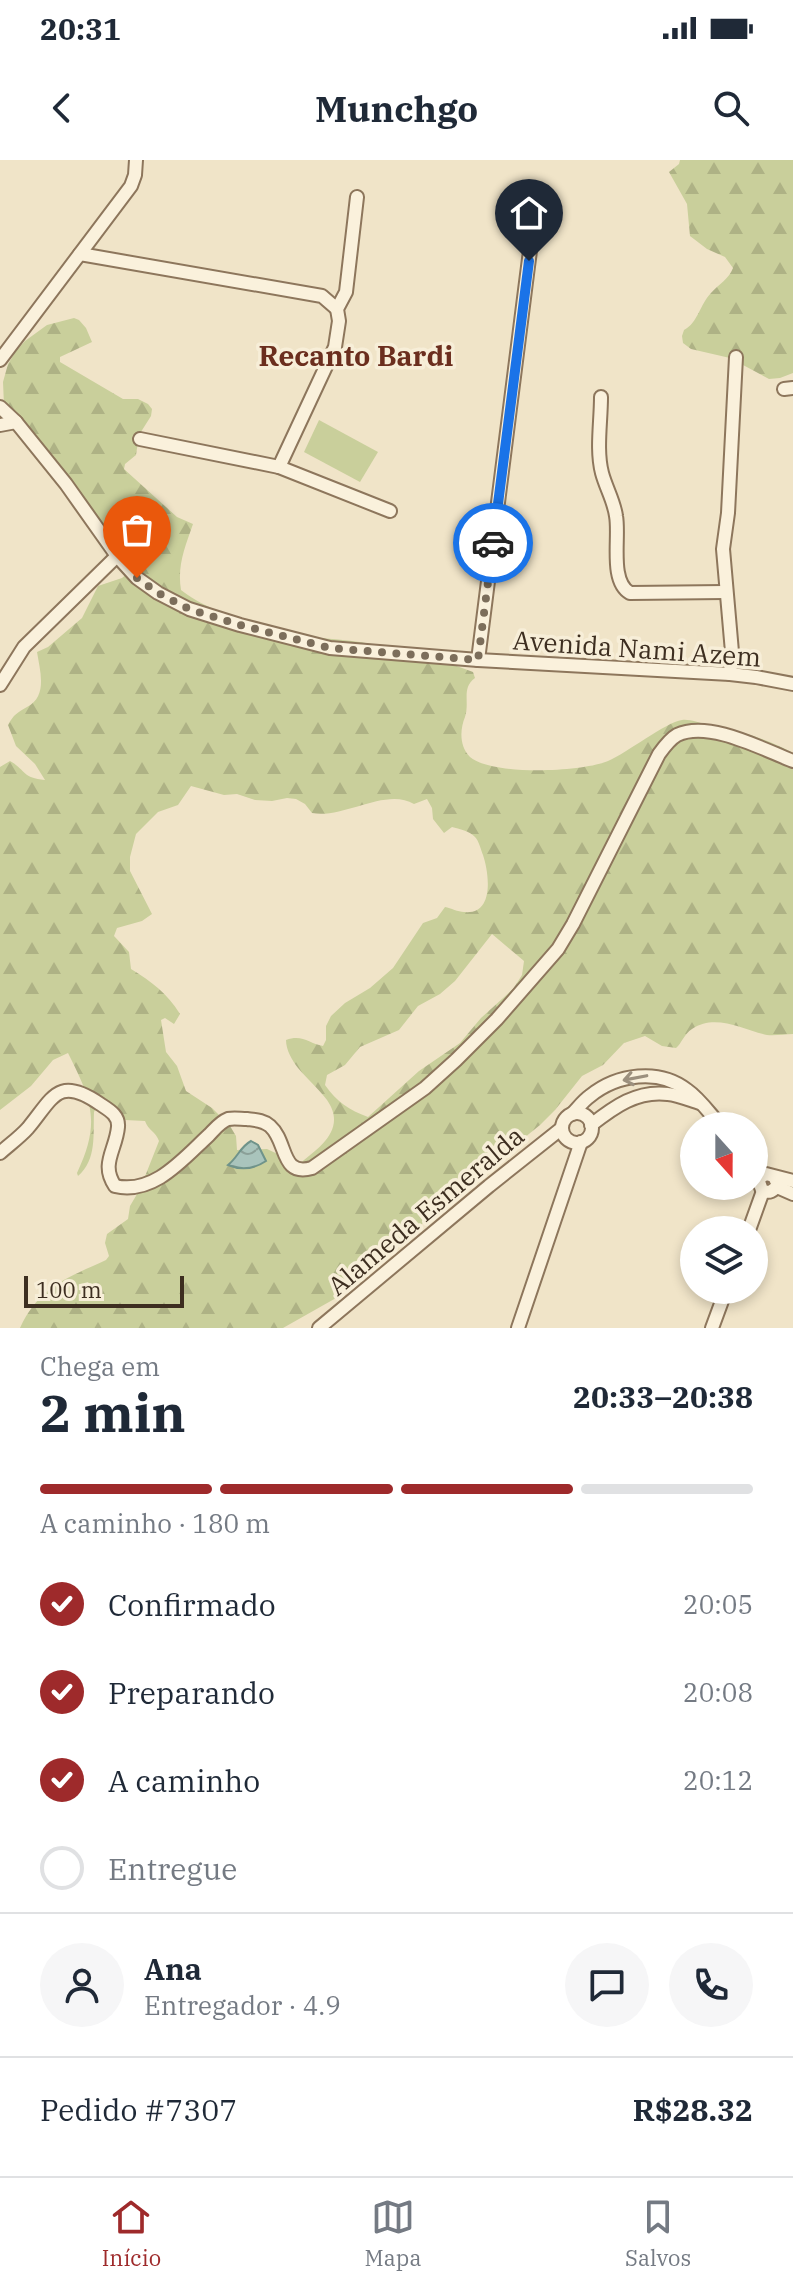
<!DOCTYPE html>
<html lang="pt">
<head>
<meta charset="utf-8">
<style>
  body { margin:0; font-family:"IBM Plex Serif",serif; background:#f6f6f7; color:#1f2937; height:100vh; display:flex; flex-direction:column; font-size:30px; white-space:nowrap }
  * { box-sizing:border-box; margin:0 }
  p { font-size:26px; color:#747a83 }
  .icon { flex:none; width:44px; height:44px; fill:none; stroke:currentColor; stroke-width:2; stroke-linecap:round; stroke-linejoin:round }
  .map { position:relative; height:1168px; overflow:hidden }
  .sheet { display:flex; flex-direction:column; background:#fff; flex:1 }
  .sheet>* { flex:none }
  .needle { width:52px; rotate:159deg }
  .tools { position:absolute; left:680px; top:952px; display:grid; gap:16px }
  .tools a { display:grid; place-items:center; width:88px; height:88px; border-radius:50%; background:#fff; box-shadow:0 4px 12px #0003; font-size:40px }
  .scale { position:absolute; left:24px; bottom:20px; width:160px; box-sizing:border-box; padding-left:8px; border:4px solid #3d2e20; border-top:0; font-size:22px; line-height:28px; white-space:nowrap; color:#3d2e20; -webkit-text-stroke:6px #f7eed8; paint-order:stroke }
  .pin { position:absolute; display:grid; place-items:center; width:68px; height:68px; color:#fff; margin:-82px -34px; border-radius:50% 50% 50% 0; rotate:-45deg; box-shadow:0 0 8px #0007 }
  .pin .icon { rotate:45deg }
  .courier { position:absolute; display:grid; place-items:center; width:80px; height:80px; margin:-40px; border:6px solid #1a73e8; border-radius:50%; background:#fff; color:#222; box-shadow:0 2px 10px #0007 }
  .overview em { font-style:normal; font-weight:700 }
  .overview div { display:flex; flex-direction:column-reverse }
  .overview { display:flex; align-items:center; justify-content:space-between; height:136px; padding:0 40px }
  h1 { font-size:52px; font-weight:700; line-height:60px }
  .bar { display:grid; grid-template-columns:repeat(4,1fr); gap:12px 8px; align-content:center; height:96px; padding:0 40px }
  .bar i { height:10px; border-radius:6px; background:#e0e1e3 }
  .bar .on { background:#9e2a2b }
  .bar p { grid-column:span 4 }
  .line { display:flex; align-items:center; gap:20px; padding:0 40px; border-top:2px solid #e0e1e3 }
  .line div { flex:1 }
  .round { display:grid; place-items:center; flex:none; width:84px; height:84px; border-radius:42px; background:#f6f6f7 }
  ol { padding:0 40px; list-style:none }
  li { display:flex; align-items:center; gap:24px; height:88px }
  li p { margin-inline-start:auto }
  li .icon { padding:8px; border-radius:50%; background:#9e2a2b; color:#fff; stroke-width:4 }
  li:last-child { color:#747a83 }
  li i { width:44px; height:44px; border:4px solid #e0e1e3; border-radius:50% }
  .status { display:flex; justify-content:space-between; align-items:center; height:56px; padding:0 40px; background:#fff; direction:ltr }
  .status svg { height:22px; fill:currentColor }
  header { display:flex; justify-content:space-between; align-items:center; height:104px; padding:0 40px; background:#fff; font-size:36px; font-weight:700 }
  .dock { display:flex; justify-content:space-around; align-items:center; height:112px; border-top:2px solid #e0e1e3; background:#fff; font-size:22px; color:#747a83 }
  .dock a { display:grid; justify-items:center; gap:4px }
  .dock .on { color:#9e2a2b }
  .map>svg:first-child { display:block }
  .forest { fill:url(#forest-firs); fill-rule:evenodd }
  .pitch { fill:#c9cf9b }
  .water { fill:url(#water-waves); stroke:#6f938a; stroke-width:2 }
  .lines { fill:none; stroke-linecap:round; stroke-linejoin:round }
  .minor-casing { stroke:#8d765c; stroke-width:16 }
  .minor { stroke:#faf1dc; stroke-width:12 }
  .oneway { stroke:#9c907e }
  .done { stroke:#7c6e5b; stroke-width:8; stroke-dasharray:0 14.4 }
  .route { stroke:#1a73e8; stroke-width:10 }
  .labels { text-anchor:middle; stroke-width:7; stroke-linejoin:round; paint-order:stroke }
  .street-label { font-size:26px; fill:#3d2e20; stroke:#f7eed8 }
  .neighbourhood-label { font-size:28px; font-weight:bold; fill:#6b2e1e; stroke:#f7eed8 }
</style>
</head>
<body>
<div class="status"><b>20:31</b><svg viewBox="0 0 49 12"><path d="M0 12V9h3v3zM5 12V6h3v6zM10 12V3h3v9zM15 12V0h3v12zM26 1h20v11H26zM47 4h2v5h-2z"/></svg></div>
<header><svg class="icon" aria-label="back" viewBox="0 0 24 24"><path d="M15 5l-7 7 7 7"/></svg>Munchgo<svg class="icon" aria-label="search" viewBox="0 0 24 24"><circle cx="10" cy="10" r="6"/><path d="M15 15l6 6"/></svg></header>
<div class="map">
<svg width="793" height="1168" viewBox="0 0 793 1168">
  <defs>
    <pattern id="forest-firs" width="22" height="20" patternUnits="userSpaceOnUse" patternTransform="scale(2)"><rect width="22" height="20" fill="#c9cf9b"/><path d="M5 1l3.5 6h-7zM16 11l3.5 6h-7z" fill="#aeb285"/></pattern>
    <pattern id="water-waves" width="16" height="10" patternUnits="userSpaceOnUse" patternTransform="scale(2)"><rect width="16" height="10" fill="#a9c4bc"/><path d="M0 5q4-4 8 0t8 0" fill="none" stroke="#8ba098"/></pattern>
  </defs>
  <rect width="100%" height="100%" fill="#f0e4c8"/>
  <g class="forest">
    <path d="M680 0H793V213L780 218 769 219 730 198 691 189 683 183 682 176 684 170C698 163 700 144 711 133 719 124 729 119 733 108L725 97 707 89 690 76 687 44 669 12 679 4Z"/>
    <path d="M74 158 79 160 86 168 92 182 60 197V202L123 239H138L148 244 152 249 151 256 139 275 136 295 125 304 124 309 177 357 193 364C185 387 177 406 181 430 208 452 268 471 303 476 334 480 366 480 396 490L395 498 454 505 473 512 475 518C461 528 470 542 465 557 460 569 459 586 470 597 492 616 582 612 608 601 627 593 666 562 682 560 690 559 699 563 706 564 737 570 766 578 793 593V874C785 874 775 876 767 875 743 870 716 853 692 869 684 874 682 883 676 888L662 886 645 876 624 883 603 905 582 916 555 950 540 965 451 1037 352 1129 283 1168H20C39 1127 67 1118 106 1100L109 1096 105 1083 107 1074 128 1059 130 1046 140 1029 159 981C156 972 148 970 145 961L125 960 101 945 97 946 94 952C93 974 97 1000 78 1016L77 1013C101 962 92 941 68 893L53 900 31 926 0 950V607L10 601C26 610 22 618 45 620L35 604 16 586 8 565C14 554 17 553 27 547 48 536 40 511 37 492L48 487 82 458 98 426 122 418 133 409 123 391 87 345 78 329 4 245 3 222 8 204 16 191 25 181 47 165ZM191 626 224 635 237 634 255 640 272 641 287 638 296 639 305 644 312 653C344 659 386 627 414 644L427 639 432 648 433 659 444 673 452 667C459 669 470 671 475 677 479 681 481 690 483 695 489 713 495 755 464 752 458 752 451 748 445 747L437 758 423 763 393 808 370 828 345 843 331 856 326 866V880L323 886C309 884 303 874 286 880 286 890 292 900 298 908 307 919 319 929 327 940 347 969 320 987 299 1004L267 989 237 990 236 976 230 966 212 948 186 931 177 906 166 892 161 860 165 858 174 864 180 854C167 833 152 822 131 809L129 792 114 776 117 768 142 761 152 754 130 711V697L136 674 158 652 178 645ZM492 774 524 801 522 815 513 829 481 858 460 883 419 911 368 957C349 950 337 942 325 925L327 915 345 905 360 887 399 870 418 846 440 834 455 821Z"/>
  </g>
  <polygon class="pitch" points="319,260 378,292 360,322 304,292"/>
  <path class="water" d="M251 981 258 985 266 1001C254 1009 242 1011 228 1005 238 997 240 987 251 981Z"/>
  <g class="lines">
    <g class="minor-casing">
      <g id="minor">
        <polyline points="80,94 322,136 337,149"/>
        <polyline points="0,200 131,26 135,15 136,0"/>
        <polyline points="784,229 793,228"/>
        <path d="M601 237C601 262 596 290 602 313 606 328 614 341 616 356 620 377 609 421 630 433L725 432"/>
        <polyline points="0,247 16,262 66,324 117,396 137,418 158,433 189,449 240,465 330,488 478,500 730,514 756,517 793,524"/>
        <polyline points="0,265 16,262"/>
        <polyline points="140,279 279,307 390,351"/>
        <polyline points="279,307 335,187 339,161 337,149 346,132 357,37"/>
        <polyline points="478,500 532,75 542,50"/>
        <polyline points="730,514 732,492 723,389 728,353 736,197"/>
        <polyline points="0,525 24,487 117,396"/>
        <circle cx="577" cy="968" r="15"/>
        <path d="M572 954C578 948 583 941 590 936 617 914 659 908 687 930 700 939 710 954 721 966"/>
        <path d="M591 965C614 947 637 930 668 934 678 935 690 940 700 943"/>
        <path d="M0 993C9 985 20 977 28 968 53 938 58 915 100 944 109 950 119 955 118 967 116 990 100 1004 115 1026 154 1035 183 999 209 975 214 970 220 962 228 959 234 958 241 959 247 959 255 960 263 960 270 966 288 982 280 1017 312 1008L425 928 456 900 497 859 558 789 573 764 659 594C664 587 670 579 677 575 709 560 762 589 793 601"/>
        <path d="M774 1017 778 1024C774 1031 769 1034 762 1030L758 1019 766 1014 793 1021"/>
        <polyline points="777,1027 793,1034"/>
        <polyline points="749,1070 763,1031"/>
        <polyline points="319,1168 489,1026 562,968"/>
        <polyline points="518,1168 581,982"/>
        <polyline points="712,1168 726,1130"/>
      </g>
    </g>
    <use href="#minor" class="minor"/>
  </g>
  <defs><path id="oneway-shaft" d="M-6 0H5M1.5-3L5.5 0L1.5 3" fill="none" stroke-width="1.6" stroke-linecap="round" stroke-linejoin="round" transform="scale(2)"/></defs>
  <use class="oneway" href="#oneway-shaft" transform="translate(635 918) rotate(169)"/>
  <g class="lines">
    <polyline class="done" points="137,418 158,433 189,449 240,465 330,488 478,500 493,383"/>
    <polyline class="route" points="493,383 529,101"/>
  </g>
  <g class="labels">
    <g class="street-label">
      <text transform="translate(637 489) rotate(4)" y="9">Avenida Nami Azem</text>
      <text transform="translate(426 1051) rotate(-40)" y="9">Alameda Esmeralda</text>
    </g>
    <g class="neighbourhood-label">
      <text x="356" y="206">Recanto Bardi</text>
    </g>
  </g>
</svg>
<div class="tools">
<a><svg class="needle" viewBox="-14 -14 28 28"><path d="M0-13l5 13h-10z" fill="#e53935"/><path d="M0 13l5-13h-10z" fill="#747a83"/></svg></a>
<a><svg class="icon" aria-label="layers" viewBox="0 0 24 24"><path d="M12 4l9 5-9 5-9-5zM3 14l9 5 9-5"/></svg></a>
</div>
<div class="scale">100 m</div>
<div class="pin" style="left:137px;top:418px;background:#ea580c"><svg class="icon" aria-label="bag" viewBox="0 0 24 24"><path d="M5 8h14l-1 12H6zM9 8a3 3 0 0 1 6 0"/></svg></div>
<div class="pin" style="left:529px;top:101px;background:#1f2937"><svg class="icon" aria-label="home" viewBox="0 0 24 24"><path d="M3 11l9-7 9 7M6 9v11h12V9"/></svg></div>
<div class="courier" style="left:493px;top:383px"><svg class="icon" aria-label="car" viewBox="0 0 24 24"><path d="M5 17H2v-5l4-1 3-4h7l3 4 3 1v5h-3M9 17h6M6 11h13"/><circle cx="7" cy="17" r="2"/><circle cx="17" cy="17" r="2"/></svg></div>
</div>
<section class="sheet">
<div class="overview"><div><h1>2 min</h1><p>Chega em</p></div><em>20:33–20:38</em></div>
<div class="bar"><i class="on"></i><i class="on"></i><i class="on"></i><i></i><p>A caminho · 180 m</p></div>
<ol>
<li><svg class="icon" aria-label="check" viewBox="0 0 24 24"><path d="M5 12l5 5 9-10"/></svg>Confirmado<p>20:05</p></li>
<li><svg class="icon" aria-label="check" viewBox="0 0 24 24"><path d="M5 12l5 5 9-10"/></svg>Preparando<p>20:08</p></li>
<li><svg class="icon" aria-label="check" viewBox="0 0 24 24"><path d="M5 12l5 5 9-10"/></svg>A caminho<p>20:12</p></li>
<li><i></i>Entregue</li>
</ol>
<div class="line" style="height:144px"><a class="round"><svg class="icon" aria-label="person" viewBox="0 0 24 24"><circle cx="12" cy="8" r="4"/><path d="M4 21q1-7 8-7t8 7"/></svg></a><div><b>Ana</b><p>Entregador · 4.9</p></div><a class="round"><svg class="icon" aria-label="chat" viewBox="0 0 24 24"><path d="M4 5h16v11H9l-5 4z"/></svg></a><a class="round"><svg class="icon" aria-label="phone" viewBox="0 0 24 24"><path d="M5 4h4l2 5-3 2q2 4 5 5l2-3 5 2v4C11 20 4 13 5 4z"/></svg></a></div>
<div class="line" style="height:104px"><div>Pedido #7307</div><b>R$28.32</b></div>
</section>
<nav class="dock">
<a class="on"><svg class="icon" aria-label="home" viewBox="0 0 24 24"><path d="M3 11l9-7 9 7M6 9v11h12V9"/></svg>Início</a>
<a><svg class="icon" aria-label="map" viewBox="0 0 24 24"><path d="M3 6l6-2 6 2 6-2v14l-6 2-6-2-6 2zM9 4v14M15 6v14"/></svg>Mapa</a>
<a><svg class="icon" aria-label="saved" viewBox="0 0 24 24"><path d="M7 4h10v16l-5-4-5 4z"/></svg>Salvos</a>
</nav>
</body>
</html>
